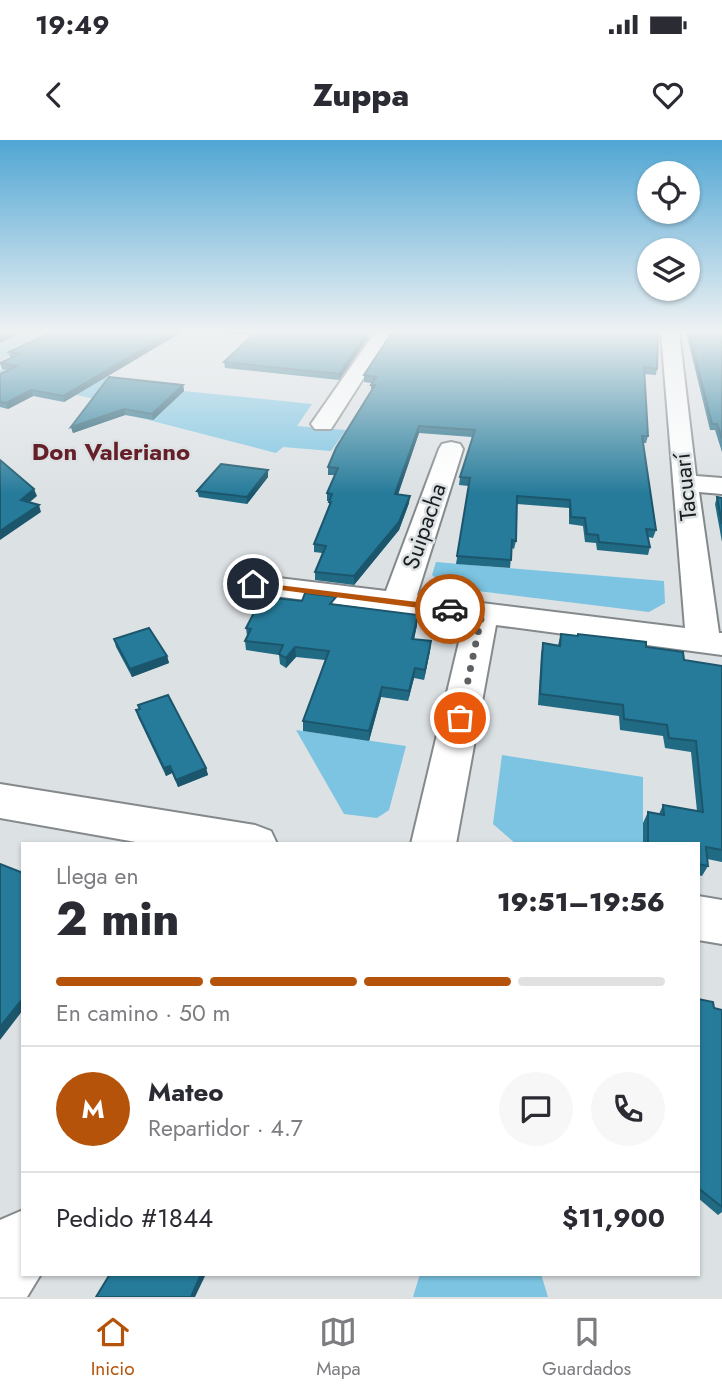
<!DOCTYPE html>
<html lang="es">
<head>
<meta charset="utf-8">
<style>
  body { margin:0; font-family:Jost,sans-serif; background:#f7f7f7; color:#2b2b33; height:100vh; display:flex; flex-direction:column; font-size:26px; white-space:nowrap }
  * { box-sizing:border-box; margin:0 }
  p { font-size:23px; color:#7c7c81 }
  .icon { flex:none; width:38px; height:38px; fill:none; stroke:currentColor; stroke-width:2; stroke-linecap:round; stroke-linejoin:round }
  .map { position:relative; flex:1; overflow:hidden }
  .drawer { position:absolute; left:21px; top:702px; width:679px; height:434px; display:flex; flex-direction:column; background:#fff; border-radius:0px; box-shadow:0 2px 5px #0004 }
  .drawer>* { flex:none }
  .controls { position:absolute; left:637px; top:21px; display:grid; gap:14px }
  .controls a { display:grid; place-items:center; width:63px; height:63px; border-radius:50%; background:#fff; box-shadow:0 2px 5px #0004; font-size:35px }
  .pin { position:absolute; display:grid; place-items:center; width:60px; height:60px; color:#fff; margin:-30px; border:4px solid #fff; border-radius:50%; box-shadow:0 2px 7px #0007 }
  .courier { position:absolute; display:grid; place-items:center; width:70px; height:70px; margin:-35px; border:5px solid #b45309; border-radius:50%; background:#fff; color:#222; box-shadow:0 2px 9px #0007 }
  .head em { font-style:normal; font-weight:800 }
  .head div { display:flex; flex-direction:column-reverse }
  .head { display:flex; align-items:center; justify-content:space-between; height:119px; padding:0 35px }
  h1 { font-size:46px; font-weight:800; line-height:52px }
  .bar { display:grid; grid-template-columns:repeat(4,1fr); gap:10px 7px; align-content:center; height:84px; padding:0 35px }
  .bar i { height:9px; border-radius:5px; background:#e1e1e2 }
  .bar .selected { background:#b45309 }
  .bar p { grid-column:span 4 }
  .line { display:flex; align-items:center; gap:18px; padding:0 35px; border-top:2px solid #e1e1e2 }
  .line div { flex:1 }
  .round { display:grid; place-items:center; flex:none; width:74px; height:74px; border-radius:37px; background:#f7f7f7 }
  .status { display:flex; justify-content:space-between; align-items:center; height:49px; padding:0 35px; background:#fff; direction:ltr }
  .status svg { height:19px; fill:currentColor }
  header { display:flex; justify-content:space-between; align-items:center; height:91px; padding:0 35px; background:#fff; font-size:32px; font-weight:800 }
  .dock { display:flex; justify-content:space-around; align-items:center; height:98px; border-top:2px solid #e1e1e2; background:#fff; font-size:19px; color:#7c7c81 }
  .dock a { display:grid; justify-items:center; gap:4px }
  .dock .selected { color:#b45309 }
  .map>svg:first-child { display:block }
  .green { fill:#7cc4e1 }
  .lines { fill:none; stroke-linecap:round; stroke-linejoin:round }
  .street-casing { stroke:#84898c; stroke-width:4 }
  .secondary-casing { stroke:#84898c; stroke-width:4 }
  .primary-casing { stroke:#bfbfc0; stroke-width:4 }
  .street { fill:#fff; fill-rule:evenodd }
  .secondary { fill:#fff; fill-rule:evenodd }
  .primary { fill:#89cae1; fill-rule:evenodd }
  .wall { fill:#216a84 }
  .shaded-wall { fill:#1b566c }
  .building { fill:#267b9a; stroke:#1b566c; stroke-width:2 }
  .route { fill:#b45309 }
  .done { stroke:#5e6163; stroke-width:7; stroke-dasharray:0 12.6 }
  .labels { text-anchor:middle; stroke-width:5; stroke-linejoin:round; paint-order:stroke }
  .far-street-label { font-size:23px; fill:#1a1c1d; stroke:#dce1e4 }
  .far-neighbourhood-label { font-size:24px; font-weight:bold; fill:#651f28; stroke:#dce1e4 }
</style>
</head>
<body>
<div class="status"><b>19:49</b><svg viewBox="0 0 49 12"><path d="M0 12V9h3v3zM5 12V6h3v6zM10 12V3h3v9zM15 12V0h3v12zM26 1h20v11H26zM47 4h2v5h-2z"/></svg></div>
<header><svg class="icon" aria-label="back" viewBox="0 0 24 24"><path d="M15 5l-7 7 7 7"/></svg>Zuppa<svg class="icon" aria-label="heart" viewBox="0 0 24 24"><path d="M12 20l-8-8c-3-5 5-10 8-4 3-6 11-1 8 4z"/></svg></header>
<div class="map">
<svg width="722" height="1157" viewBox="0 0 722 1157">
  <rect width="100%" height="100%" fill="#dce1e4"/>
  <g class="green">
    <polygon points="19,221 164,249 312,264 297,286 346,290 331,311 283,307 276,313 137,277 105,261 0,239 0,230"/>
    <polygon points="436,422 664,441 665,463 649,472 446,447 432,435"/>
    <polygon points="296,590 406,606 389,670 377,678 344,674"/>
    <polygon points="502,615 643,637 643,703 515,703 493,684"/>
    <polygon points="420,1134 541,1134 548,1157 413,1157"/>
  </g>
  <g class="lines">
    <g class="street-casing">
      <g id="street">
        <polygon points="375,192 393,192 331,289 315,289 311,284"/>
        <polygon points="661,192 679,192 696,336 722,338 722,354 699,352 719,493 722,493 722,515 496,485 456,704 411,704 464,481 253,453 242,451 237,444 242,437 253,435 386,451 439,309 442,304 451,302 460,304 463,309 417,455 685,488"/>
        <polygon points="23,1070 23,1134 41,1134 27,1157 0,1157 0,1080"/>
      </g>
    </g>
    <g class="secondary-casing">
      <g id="secondary">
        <polygon points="0,644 255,685 271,691 277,704 147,704 0,678"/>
        <polygon points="698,756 722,760 722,804 698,800"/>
      </g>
    </g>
    <g class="primary-casing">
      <polygon id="primary" points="30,192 55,192 53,196 0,219 0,206"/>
    </g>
    <use href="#street" class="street"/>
    <use href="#secondary" class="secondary"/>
    <use href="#primary" class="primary"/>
  </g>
  <g class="wall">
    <polygon points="53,192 182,192 64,262 33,256 8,269 0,267 0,234 9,230 2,229 0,223 12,218 10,217 9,212"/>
    <polygon points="214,192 368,192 368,198 339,240 225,228 224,222 253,195"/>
    <polygon points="686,192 722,192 722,312 715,290 710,290"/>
    <polygon points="391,194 657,229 656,235 644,234 648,296 646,303 643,303 656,390 653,398 648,397 650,407 648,415 597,410 596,403 585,402 583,386 569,384 569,368 517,364 516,401 514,409 512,408 510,428 456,424 469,346 459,345 460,337 472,297 419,293 398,355 409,363 399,390 354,445 315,440 315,432 322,413 314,412 314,404 329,367 329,361 327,361 327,353 335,335 328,335 328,327 371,251 371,245 372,243 364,242 364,235"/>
    <polygon points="183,245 184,251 153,280 125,275 73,293 71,287"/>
    <polygon points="268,337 247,364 199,357 197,351"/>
    <polygon points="717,357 722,358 722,402 715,364"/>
    <polygon points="336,465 417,485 414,499 431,501 430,511 424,540 414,538 408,561 381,557 369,601 303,591 303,581 325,520 296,517 286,528 280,524 279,515 246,510 245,501 247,496 246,488"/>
    <polygon points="561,494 577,496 578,494 646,507 684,520 722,526 722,722 707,719 708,726 702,736 698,735 698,704 643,704 643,683 648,672 659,674 663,665 697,671 691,612 665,608 663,596 620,590 619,576 538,565 541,514 543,503 558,505"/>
    <polygon points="114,499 167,516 169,523 132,537 116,507"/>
    <polygon points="138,565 206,628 208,635 178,647 172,633 166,636 138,577 136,570 139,569"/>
    <polygon points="698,859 714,868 722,870 722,1072 718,1075 698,1058"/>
  </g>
  <g class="shaded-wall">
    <polygon points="10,192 24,192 0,203 0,197"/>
    <polygon points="172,192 182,192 64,262 63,256"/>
    <polygon points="368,192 368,198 339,240 339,234"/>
    <polygon points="183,245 184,251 153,280 152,274"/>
    <polygon points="31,250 33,256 8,269 6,263"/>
    <polygon points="124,269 125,275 73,293 71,287"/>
    <polygon points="419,286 419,293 395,362 395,354"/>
    <polygon points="268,330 268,337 247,364 247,357"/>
    <polygon points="34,349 37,356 24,367 21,360"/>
    <polygon points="410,356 409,363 399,390 354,445 354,436"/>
    <polygon points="39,365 41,372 0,400 0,391"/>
    <polygon points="418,475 417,485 412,509 412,499"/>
    <polygon points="431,501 430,511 424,540 425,530"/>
    <polygon points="295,507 296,517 286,528 286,518"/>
    <polygon points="167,516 169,523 132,537 130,529"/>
    <polygon points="415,528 414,538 408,561 409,551"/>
    <polygon points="382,547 381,557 369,601 369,591"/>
    <polygon points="170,626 172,633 166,636 164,628"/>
    <polygon points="206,628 208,635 178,647 176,640"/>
    <polygon points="23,858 23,870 0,900 0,887"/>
    <polygon points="201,1134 206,1134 195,1157 191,1157"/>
  </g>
  <g class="building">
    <polygon points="0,192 10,192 0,197"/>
    <polygon points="53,192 172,192 63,256 31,250 6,263 0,262 0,234 17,226 0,223 20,214 9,212"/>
    <polygon points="256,192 368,192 339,234 224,222"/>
    <polygon points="401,192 658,192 657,229 644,227 648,296 642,296 656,390 646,389 650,407 599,402 598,395 587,394 585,378 571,377 570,360 517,356 516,401 512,400 511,420 457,416 470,338 460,337 475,290 419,286 395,354 410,356 399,382 354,436 315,432 326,406 314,404 331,362 329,362 332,354 327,353 338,328 328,327 336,308 375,245 371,245 376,237 364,235 391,194 399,194"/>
    <polygon points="689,192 722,192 722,298 717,284 712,284"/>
    <polygon points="109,237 183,245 152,274 124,269 71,287"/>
    <polygon points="0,320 34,349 21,360 39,365 0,391"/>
    <polygon points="221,324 268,330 247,357 197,351"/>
    <polygon points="717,357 722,358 722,384"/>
    <polygon points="305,453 336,457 330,464 418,475 412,499 431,501 425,530 415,528 409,551 382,547 369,591 303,581 329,511 295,507 286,518 279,514 283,505 245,501 251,489 246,488 260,461 264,461 265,457 302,461"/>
    <polygon points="149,488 167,516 130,529 114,499"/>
    <polygon points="561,494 578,496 578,494 646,502 646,507 683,512 684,520 722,526 722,710 706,707 708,726 698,724 698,704 648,704 648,672 664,675 663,665 703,672 696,601 669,598 667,585 624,579 623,565 540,554 543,503 560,506"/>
    <polygon points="168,555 206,628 176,640 170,626 164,628 136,570 140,569 138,565"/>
    <polygon points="0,724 23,733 23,858 0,887"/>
    <polygon points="698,859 713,862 714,868 722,870 722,1067 698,1048"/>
    <polygon points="110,1134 201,1134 191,1157 96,1157"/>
  </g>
  <linearGradient id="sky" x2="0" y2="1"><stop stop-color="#50a6d4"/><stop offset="0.54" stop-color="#eff2f3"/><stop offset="1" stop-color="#eff2f3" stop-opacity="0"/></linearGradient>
  <rect width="722" height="354" fill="url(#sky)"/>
  <polygon class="route" points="253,442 450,466 455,469 450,472 250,446 250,443"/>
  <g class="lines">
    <polyline class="done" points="450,469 482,474 460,578"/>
  </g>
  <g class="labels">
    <g class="far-street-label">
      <text transform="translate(685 347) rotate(-96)" y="8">Tacuarí</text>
      <text transform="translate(424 386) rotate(-71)" y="8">Suipacha</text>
    </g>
    <g class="far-neighbourhood-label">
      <text x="111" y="320">Don Valeriano</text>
    </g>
  </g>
</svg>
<div class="controls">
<a><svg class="icon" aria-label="locate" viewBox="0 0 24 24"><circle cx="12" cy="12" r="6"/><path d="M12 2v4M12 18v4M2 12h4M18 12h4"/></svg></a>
<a><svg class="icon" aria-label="layers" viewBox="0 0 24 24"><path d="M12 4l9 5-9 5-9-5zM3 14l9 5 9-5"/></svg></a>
</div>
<div class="pin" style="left:460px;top:578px;background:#ea580c"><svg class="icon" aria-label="bag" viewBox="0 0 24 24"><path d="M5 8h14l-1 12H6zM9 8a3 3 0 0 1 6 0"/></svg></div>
<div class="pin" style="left:253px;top:444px;background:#1f2937"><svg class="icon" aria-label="home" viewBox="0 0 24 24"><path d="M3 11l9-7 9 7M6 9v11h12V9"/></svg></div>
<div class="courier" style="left:450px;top:469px"><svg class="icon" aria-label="car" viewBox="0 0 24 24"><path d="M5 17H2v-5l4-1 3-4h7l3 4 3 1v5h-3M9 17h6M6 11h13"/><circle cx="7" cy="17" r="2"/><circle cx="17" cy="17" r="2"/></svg></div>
<section class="drawer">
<div class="head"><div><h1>2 min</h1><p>Llega en</p></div><em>19:51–19:56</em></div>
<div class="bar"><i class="selected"></i><i class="selected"></i><i class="selected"></i><i></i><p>En camino · 50 m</p></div>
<div class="line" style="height:126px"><b class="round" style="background:#b45309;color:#fff">M</b><div><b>Mateo</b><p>Repartidor · 4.7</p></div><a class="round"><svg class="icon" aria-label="chat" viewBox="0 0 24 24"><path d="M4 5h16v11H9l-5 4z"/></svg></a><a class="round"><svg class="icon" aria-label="phone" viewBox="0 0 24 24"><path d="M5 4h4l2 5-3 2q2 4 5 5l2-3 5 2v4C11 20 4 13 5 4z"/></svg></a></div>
<div class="line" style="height:91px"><div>Pedido #1844</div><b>$11,900</b></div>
</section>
</div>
<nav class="dock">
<a class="selected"><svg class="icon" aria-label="home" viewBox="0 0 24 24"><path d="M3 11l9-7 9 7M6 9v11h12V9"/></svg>Inicio</a>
<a><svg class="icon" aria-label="map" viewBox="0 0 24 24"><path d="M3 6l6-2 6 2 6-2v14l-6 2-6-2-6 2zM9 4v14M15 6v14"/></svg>Mapa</a>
<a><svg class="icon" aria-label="saved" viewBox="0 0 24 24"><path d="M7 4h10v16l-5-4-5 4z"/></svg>Guardados</a>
</nav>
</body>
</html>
